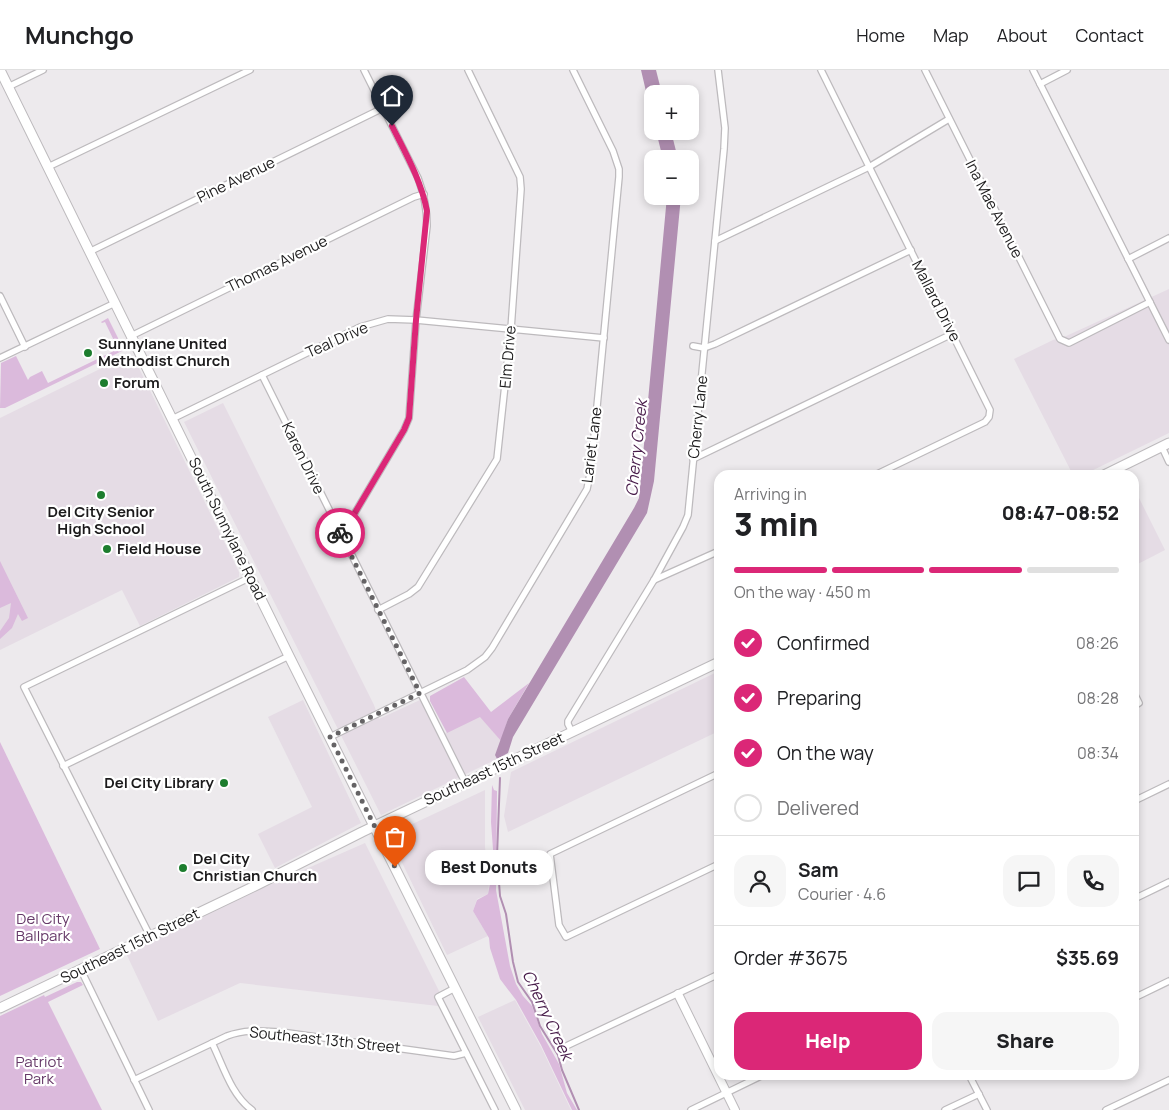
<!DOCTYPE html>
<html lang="en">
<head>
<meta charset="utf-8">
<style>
  body { margin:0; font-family:Manrope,sans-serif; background:#f6f6f6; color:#202124; height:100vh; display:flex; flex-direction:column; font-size:19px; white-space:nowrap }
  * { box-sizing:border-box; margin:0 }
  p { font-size:16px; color:#757577 }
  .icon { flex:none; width:28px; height:28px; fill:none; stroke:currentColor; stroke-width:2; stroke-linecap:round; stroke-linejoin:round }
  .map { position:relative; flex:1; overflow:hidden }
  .sheet { position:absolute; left:714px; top:400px; width:425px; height:610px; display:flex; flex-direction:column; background:#fff; border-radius:15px; box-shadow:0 2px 8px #0003 }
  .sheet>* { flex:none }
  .buttons { position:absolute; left:644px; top:15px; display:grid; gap:10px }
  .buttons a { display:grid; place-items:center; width:55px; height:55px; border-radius:10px; background:#fff; box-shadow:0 2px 8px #0003; font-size:25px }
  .pin { position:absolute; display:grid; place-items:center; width:42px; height:42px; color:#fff; margin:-51px -21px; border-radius:50% 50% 50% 0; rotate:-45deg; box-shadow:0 0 5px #0007 }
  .pin .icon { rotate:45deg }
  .courier { position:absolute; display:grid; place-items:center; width:50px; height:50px; margin:-25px; border:4px solid #db2777; border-radius:50%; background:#fff; color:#222; box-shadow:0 1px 6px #0007 }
  .bubble { position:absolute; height:35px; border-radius:15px; background:#fff; box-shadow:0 2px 8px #0003; font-size:16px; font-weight:800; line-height:35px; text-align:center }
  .headline em { font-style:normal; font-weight:800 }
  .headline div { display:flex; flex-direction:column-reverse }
  .headline { display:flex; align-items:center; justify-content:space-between; height:85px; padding:0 20px }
  h1 { font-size:32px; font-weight:800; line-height:38px }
  .bar { display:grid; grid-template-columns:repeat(4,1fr); gap:8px 5px; align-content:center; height:60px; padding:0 20px }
  .bar i { height:6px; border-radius:4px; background:#e0e0e0 }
  .bar .active { background:#db2777 }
  .bar p { grid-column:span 4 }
  .line { display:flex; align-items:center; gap:12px; padding:0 20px; border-top:1px solid #e0e0e0 }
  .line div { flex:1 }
  .round { display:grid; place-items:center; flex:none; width:52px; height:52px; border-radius:15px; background:#f6f6f6 }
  ol { padding:0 20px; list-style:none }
  li { display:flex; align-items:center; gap:15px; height:55px }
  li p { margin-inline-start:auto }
  li .icon { padding:5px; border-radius:50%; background:#db2777; color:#fff; stroke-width:4 }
  li:last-child { color:#757577 }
  li i { width:28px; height:28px; border:2px solid #e0e0e0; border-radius:50% }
  .cta { display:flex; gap:10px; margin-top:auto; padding:10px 20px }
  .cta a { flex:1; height:58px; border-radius:15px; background:#db2777; color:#fff; font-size:20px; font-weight:800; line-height:58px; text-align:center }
  .cta a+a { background:#f6f6f6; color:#202124 }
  header { display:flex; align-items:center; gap:30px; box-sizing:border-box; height:70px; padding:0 25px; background:#fff; border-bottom:1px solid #e0e0e0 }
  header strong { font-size:24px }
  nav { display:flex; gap:28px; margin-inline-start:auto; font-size:18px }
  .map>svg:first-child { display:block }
  .built { fill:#e5dce5 }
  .green { fill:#dbbadc }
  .water { fill:#b18fb2 }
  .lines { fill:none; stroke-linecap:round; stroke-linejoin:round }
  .stream { stroke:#b18fb2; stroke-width:2 }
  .minor-casing { stroke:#bdbabd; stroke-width:8 }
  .tertiary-casing { stroke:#bdbabd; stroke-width:10 }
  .secondary-casing { stroke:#bdbabd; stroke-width:11 }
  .minor { stroke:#fff; stroke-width:5.5 }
  .tertiary { stroke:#fff; stroke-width:8 }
  .secondary { stroke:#fff; stroke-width:9 }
  .done { stroke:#656365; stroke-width:5; stroke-dasharray:0 9 }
  .route { stroke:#db2777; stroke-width:6 }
  .poi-dot { fill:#1d7d2e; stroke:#fff; stroke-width:2 }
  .labels { text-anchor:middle; stroke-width:4.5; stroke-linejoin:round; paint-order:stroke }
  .street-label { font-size:15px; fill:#1c1b1c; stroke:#fff }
  .poi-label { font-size:15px; font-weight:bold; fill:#1c1b1c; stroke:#fff; text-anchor:start }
  .park-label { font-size:15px; fill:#663968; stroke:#fff }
  .water-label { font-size:16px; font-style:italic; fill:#481c4a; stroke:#fff }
</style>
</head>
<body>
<header>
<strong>Munchgo</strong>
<nav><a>Home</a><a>Map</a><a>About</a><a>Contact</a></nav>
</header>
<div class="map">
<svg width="1169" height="1040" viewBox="0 0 1169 1040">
  <rect width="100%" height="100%" fill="#edeaed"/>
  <g class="built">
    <polygon points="1169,219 1169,363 1083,405 1073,405 1014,289 1053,270 1064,267"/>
    <polygon points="128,287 135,290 239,502 239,507 140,556 122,520 0,580 0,348 106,296 111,295"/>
    <polygon points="223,333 374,635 379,649 420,630 439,666 480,646 501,671 495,685 497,689 381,745 184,352"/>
    <polygon points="1134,418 1165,480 1134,496"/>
    <polygon points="719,601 719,661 508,762 504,746 511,702"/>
    <polygon points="303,630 361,753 275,798 258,764 312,737 268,647"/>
    <polygon points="485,720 485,777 489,813 488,824 477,829 473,841 488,866 447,885 390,768 391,764"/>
    <polygon points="365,773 445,933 438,936 240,913 158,951 124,879"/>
    <polygon points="515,930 541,977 571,1040 525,1040 478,947"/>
  </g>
  <g class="green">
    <polygon points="108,248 123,278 122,281 5,338 0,338 1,293 16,286 28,310 30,307 42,301 48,313 118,279 105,252 102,253 101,252"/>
    <polygon points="0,491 28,548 22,551 18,544 12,558 0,569 0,561 9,548 11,533 0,538"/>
    <polygon points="464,607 491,642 529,613 508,649 501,671 480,647 447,663 430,631 430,626"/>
    <polygon points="0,672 100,879 0,926"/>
    <polygon points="492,715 494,720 497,721 496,820 510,896 516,914 523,926 532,936 542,964 559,994 567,1023 577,1040 572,1040 541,975 516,930 500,909 490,878 489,868 473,841 477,830 488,824 494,793 491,752"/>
    <polygon points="77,912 81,912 83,915 48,932 102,1040 0,1040 0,946 44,925 45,927"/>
  </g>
  <g class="water">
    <polygon points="641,0 656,0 662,24 652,24 652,47"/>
    <polygon points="656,61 671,61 678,89 663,89"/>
    <polygon points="667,126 681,126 654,411 647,443 513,667 508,683 497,689 495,685 508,649 634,438 639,428"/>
  </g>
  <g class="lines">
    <polyline class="stream" points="500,708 497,786 500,826 506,844 513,892 518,912 532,932 540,956 558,985 562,1000 579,1040"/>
    <g class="minor-casing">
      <g id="minor">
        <polyline points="821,0 990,340 989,347 985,352 875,405"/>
        <polyline points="925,0 1060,269 1069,273 1150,232"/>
        <polyline points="1033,0 1169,270"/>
        <polyline points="1040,14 1067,0"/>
        <polyline points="8,17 43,0"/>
        <polyline points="48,97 250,0"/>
        <polyline points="715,171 869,97 949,49"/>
        <polyline points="89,182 383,38"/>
        <polyline points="1128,189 1169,168"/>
        <polyline points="0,226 25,277"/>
        <polyline points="131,266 414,127 424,124"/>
        <polyline points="693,276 704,278 715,274 911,180"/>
        <polyline points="0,288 115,233"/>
        <polyline points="262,305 465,712"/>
        <polyline points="172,349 360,257 388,249 416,250 604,268"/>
        <polyline points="1162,377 1169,392"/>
        <polyline points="693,389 952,264"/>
        <path d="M337 458 353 446 404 360 409 348 416 250 427 156C427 138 424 124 418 108L364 0"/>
        <polyline points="654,510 719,481"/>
        <polyline points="378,540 409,524 418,517 497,389 511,259 521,119 520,107 468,0"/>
        <polyline points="1134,623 1139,633 1134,636"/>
        <polyline points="572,662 568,654 568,651 654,510 683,457 688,445 724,79 725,58 718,0"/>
        <polyline points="330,667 467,600 485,587 492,578 587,419 591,399 619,107 619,99 613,81 573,0"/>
        <polyline points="63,696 289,586"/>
        <polyline points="719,703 550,784 559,855 566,867 719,794"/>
        <polyline points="1134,731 1169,714"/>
        <polyline points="1134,829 1169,812"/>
        <polyline points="150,866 24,617 251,507"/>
        <polyline points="81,900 149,1040"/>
        <polyline points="455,918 438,927 495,1040"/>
        <polyline points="1134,928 1169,911"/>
        <path d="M212 973C223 995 231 1025 252 1040"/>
        <polyline points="562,978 719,904"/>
        <polyline points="969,1005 987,1040"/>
        <path d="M134 1010 227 966C246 959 262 961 281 962L454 986 466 983"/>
        <polyline points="691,1040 763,1005"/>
        <polyline points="945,1040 979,1024"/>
        <polyline points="1106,1040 1169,1010"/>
      </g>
    </g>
    <g class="tertiary-casing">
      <polyline id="tertiary" points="678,924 735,1040"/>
    </g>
    <g class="secondary-casing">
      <g id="secondary">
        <polyline points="0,0 289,586 516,1040"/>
        <polyline points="1104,405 1169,373"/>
        <polyline points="0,938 259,814 362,762 719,592"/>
      </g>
    </g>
    <use href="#minor" class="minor"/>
    <use href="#tertiary" class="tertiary"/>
    <use href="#secondary" class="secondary"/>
  </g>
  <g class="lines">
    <polyline class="done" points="340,463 420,623 330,667 395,797"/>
    <path class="route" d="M340 463 337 458 353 446 404 360 409 348 416 250 427 141C421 110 406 84 392 56"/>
  </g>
  <g class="poi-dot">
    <circle cx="88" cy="283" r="5"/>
    <circle cx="104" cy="313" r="5"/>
    <circle cx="101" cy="425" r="5"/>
    <circle cx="107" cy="479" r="5"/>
    <circle cx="224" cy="713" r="5"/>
    <circle cx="183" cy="798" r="5"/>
  </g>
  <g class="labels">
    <g class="street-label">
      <text transform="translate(236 110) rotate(-26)" y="5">Pine Avenue</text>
      <text transform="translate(994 139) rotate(63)" y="5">Ina Mae Avenue</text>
      <text transform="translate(277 194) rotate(-26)" y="5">Thomas Avenue</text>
      <text transform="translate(936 231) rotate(63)" y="5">Mallard Drive</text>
      <text transform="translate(337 270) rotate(-24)" y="5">Teal Drive</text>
      <text transform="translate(508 287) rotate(-85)" y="5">Elm Drive</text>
      <text transform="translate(698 347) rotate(-84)" y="5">Cherry Lane</text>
      <text transform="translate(592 375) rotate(-83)" y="5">Lariet Lane</text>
      <text transform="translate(303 388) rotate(64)" y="5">Karen Drive</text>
      <text transform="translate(227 459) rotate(64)" y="5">South Sunnylane Road</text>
      <text transform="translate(494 699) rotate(-25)" y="5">Southeast 15th Street</text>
      <text transform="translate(130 876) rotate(-26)" y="5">Southeast 15th Street</text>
      <text transform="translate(325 970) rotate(6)" y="5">Southeast 13th Street</text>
    </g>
    <g class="poi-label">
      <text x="98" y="279">Sunnylane United<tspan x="98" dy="17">Methodist Church</tspan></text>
      <text x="114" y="318">Forum</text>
      <text x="101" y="447" text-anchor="middle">Del City Senior<tspan x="101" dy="17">High School</tspan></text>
      <text x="117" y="484">Field House</text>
      <text x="214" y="718" text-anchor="end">Del City Library</text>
      <text x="193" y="794">Del City<tspan x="193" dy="17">Christian Church</tspan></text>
    </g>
    <g class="park-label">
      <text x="43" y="854">Del City<tspan x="43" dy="17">Ballpark</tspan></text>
      <text x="39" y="997">Patriot<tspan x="39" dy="17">Park</tspan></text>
    </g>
    <g class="water-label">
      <text transform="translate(636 378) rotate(-84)" y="6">Cherry Creek</text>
      <text transform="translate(548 945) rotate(65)" y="6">Cherry Creek</text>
    </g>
  </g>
</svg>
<div class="buttons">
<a>+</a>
<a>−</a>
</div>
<div class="pin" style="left:395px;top:797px;background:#ea580c"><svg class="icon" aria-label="bag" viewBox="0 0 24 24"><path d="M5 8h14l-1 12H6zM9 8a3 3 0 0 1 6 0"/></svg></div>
<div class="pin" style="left:392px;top:56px;background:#1f2937"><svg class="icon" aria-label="home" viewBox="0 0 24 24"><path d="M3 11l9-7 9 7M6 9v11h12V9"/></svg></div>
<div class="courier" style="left:340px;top:463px"><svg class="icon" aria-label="bike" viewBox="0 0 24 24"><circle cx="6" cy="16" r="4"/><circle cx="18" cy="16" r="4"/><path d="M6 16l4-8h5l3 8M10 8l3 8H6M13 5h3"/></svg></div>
<div class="bubble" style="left:425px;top:780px;width:128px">Best Donuts</div>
<section class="sheet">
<div class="headline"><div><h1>3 min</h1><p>Arriving in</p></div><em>08:47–08:52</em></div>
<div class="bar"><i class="active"></i><i class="active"></i><i class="active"></i><i></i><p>On the way · 450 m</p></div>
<ol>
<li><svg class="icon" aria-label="check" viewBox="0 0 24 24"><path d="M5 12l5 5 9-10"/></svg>Confirmed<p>08:26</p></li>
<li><svg class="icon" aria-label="check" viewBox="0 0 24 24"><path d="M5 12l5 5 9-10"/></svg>Preparing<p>08:28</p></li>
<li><svg class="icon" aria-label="check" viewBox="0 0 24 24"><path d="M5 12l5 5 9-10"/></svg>On the way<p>08:34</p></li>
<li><i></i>Delivered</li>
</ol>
<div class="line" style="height:90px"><a class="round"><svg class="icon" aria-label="person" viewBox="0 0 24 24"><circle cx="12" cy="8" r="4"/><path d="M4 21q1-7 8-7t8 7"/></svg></a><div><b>Sam</b><p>Courier · 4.6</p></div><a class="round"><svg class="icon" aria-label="chat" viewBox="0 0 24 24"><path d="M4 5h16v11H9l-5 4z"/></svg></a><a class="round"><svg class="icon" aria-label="phone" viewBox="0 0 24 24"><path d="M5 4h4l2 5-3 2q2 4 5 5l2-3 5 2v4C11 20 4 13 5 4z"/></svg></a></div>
<div class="line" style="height:65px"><div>Order #3675</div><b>$35.69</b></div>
<div class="cta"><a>Help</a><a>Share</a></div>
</section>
</div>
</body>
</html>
